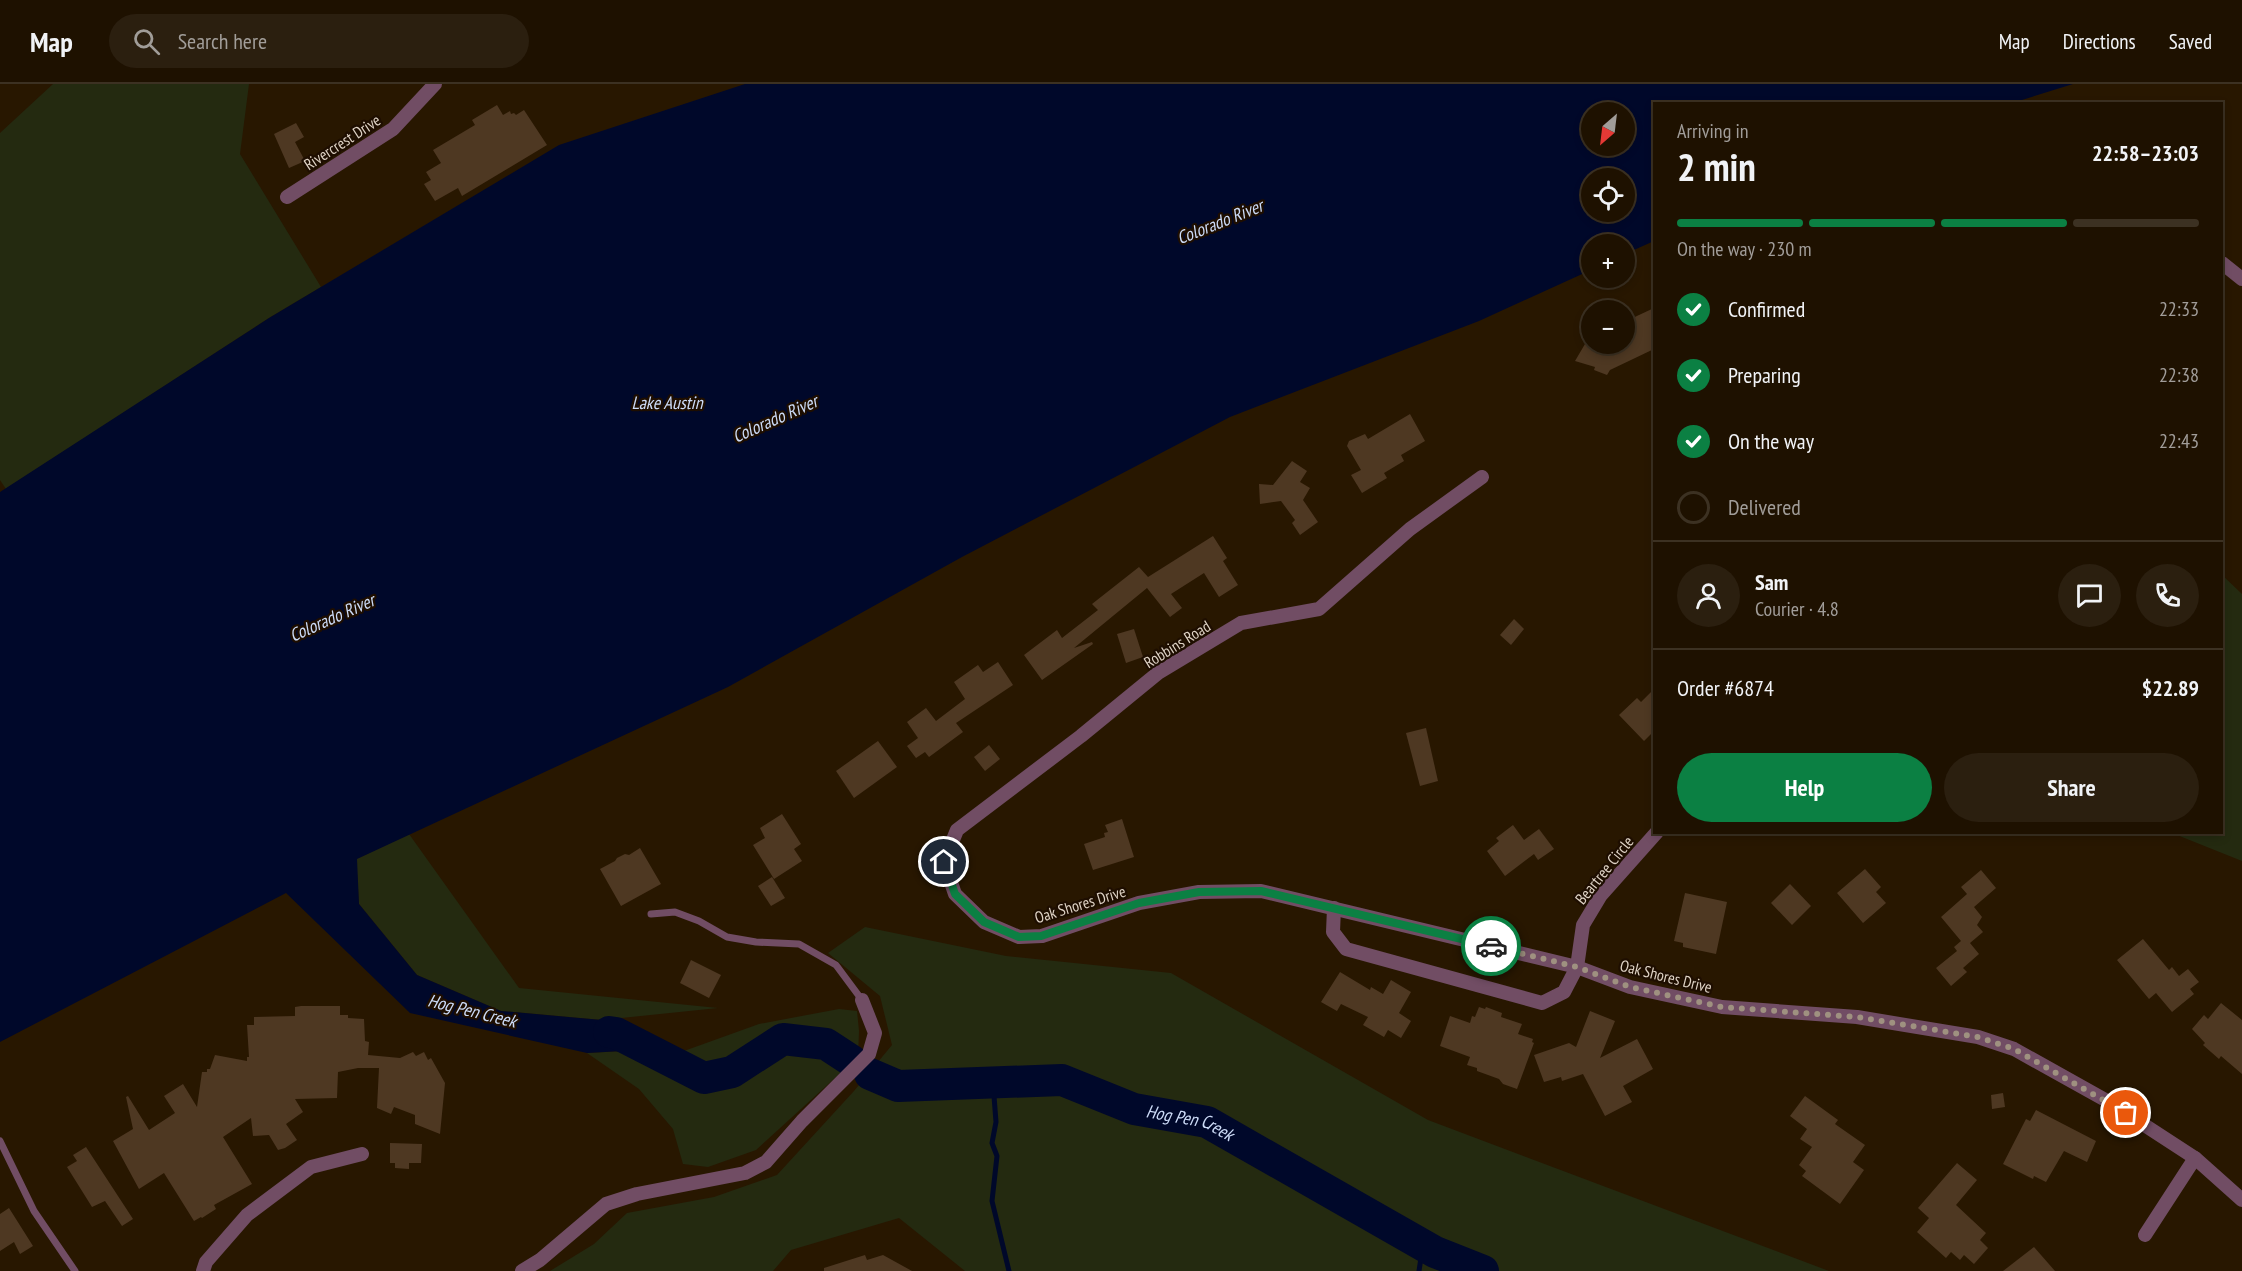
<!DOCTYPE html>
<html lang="en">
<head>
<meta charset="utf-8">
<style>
  body { margin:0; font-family:"PT Sans Narrow",sans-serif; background:#2b1f0f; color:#f1f3f6; height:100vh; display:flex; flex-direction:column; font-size:22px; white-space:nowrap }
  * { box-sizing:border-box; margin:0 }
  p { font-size:20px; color:#a19d99 }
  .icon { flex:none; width:33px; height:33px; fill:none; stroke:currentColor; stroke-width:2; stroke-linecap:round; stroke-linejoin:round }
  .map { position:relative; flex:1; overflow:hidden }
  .drawer { position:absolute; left:1653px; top:18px; width:570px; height:732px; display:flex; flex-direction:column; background:#1e1100; border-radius:0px; box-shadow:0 3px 9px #0003,0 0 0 2px #3c3122 }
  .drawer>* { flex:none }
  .needle { width:39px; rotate:208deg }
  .fabs { position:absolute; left:1581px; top:18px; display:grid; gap:12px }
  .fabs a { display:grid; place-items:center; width:54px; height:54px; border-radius:50%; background:#1e1100; box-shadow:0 3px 9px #0003,0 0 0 2px #3c3122; font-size:30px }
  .pin { position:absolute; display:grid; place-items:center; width:51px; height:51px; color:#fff; margin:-26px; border:3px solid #fff; border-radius:50%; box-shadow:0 2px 6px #0007 }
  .courier { position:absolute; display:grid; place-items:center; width:60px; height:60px; margin:-30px; border:4px solid #0b8043; border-radius:50%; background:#fff; color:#222; box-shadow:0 2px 8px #0007 }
  .overview em { font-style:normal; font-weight:800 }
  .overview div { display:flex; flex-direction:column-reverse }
  .overview { display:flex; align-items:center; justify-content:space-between; height:102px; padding:0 24px }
  h1 { font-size:39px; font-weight:800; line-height:45px }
  .bar { display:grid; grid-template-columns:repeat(4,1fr); gap:9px 6px; align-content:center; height:72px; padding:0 24px }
  .bar i { height:8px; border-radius:4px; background:#3c3122 }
  .bar .current { background:#0b8043 }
  .bar p { grid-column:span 4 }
  .line { display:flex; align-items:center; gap:15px; padding:0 24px; border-top:2px solid #3c3122 }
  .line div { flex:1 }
  .round { display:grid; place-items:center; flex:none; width:63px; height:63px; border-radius:32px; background:#2b1f0f }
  ol { padding:0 24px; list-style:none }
  li { display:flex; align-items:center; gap:18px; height:66px }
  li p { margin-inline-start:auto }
  li .icon { padding:6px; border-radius:50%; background:#0b8043; color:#fff; stroke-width:4 }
  li:last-child { color:#a19d99 }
  li i { width:33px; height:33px; border:3px solid #3c3122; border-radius:50% }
  .action { display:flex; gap:12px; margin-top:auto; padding:12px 24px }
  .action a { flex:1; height:69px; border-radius:36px; background:#0b8043; color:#fff; font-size:24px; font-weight:800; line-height:69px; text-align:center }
  .action a+a { background:#2b1f0f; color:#f1f3f6 }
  header { display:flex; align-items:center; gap:36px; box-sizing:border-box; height:84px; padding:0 30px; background:#1e1100; border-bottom:2px solid #3c3122 }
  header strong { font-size:28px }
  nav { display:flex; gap:33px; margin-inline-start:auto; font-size:21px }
  .search { width:420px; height:54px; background:#2b1f0f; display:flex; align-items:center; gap:15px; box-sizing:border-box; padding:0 21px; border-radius:33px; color:#a19d99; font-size:22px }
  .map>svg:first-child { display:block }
  .green { fill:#242a10 }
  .water { fill:#00082a; fill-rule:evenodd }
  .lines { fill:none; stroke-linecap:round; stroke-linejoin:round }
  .stream { stroke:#00082a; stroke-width:5 }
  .river { stroke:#00082a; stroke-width:32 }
  .building { fill:#4e3822 }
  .lane { stroke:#714d64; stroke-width:7 }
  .street { stroke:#714d64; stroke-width:14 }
  .done { stroke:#9f9180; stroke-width:6; stroke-dasharray:0 10.8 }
  .route { stroke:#0b8043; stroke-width:8 }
  .labels { text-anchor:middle; stroke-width:4.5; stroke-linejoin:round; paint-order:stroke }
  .street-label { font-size:16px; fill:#dfd3c5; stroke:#1e0e00 }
  .water-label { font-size:18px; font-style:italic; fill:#ccdbf7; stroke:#1e0e00 }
</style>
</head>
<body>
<header>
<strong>Map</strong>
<div class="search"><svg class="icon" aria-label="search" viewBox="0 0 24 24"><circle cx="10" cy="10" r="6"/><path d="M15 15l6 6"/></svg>Search here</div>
<nav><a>Map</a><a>Directions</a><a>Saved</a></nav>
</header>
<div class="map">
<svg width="2242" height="1187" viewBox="0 0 2242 1187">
  <rect width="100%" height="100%" fill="#281700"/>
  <g class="green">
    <polygon points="53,0 249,0 240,70 321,203 269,234 6,405 0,396 0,49"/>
    <polygon points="2222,491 2242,510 2242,777 2172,749 2222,748"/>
    <polygon points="409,750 519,904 718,924 602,936 501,927 417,891 359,820 356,775"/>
    <polygon points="865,843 1006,872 1171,889 1428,1036 1829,1187 965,1187 899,1134 791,1166 773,1187 550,1187 594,1160 627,1129 714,1113 777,1091 854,1007 892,961 880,912 828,869"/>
    <polygon points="839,925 857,927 859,947 858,973 756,1066 708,1083 683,1080 673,1045 639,1005 587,969 658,965 684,967 759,940"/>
  </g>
  <path class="water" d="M745 0H2073L2009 20H1654V157L1625 170 1624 160H1592L1591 186 1479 237 1230 333 962 473 728 603 357 775 359 820 417 891 501 927 602 936 658 965 587 969 410 929 286 809 0 958V408L269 234 559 61ZM1592 28H1624V62H1592ZM1592 94H1624V128H1592Z"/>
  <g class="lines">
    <g class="stream">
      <polyline points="993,999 996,1038 992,1059 997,1072 992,1117 1009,1187"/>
      <polyline points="1419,1187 1423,1161"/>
    </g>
    <g class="river">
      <polyline points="609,948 616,949 704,994 732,988 783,955 826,960 852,977"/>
      <path id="s1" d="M870 990 898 1002 1062 996 1134 1025 1207 1038 1435 1168 1483 1187"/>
    </g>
  </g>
  <g class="building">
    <polygon points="497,21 503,31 510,27 511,30 514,29 516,31 524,26 547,61 462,112 458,104 435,117 424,100 431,96 426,88 441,79 433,66 475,41 472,36"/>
    <polygon points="296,39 304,53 295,58 305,77 289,84 274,50"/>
    <polygon points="1654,224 1654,265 1610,286 1607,291 1594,286 1595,283 1575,277 1585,260 1624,260 1624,238"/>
    <polygon points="1410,330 1425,357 1401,371 1404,377 1384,389 1387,394 1362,409 1351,391 1361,386 1347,362 1349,357 1365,350 1368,355"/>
    <polygon points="1292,377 1307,387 1300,398 1310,404 1303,416 1318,438 1300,451 1292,439 1295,436 1281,417 1260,420 1259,400 1273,401"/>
    <polygon points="1213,452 1227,474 1223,477 1238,501 1219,513 1204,489 1171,510 1182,524 1170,533 1147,504 1074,564 1092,558 1093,560 1042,596 1024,571 1057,546 1062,554 1098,526 1092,520 1139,483 1148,493"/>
    <polygon points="1514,535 1524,545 1511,561 1500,551"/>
    <polygon points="1134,545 1143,573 1126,579 1117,550"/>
    <polygon points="998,578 1013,601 956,639 963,648 929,673 925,668 916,674 907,662 918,654 907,638 926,624 936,637 965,615 954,598 978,581 983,588"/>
    <polygon points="1654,605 1654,647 1644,657 1619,631 1637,614 1641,618"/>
    <polygon points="1426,644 1438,697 1420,702 1406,649"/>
    <polygon points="878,657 897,683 854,714 836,687"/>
    <polygon points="989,661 1000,675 985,687 974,673"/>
    <polygon points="782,730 801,760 794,765 802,777 774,795 753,761 765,754 760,744"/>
    <polygon points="1122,735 1134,773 1093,786 1084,760 1105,753 1104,749 1108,748 1105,741"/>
    <polygon points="1513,741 1524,756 1539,745 1554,765 1538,776 1534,770 1505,792 1487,767 1499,757 1496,754"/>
    <polygon points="640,764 661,800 621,822 600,785 615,777 617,774 625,770 629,771"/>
    <polygon points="1865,785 1881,803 1876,808 1886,819 1863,839 1837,809"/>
    <polygon points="1981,786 1996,804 1974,823 1982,833 1977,841 1983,848 1970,859 1979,870 1963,884 1967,888 1951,902 1936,884 1957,867 1954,863 1961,857 1941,833 1967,810 1961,803"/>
    <polygon points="772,793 785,814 771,822 758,802"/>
    <polygon points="1790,800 1811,822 1792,841 1771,819"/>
    <polygon points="1685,809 1727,818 1716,870 1683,863 1683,859 1674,857"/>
    <polygon points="2143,855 2169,886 2172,883 2179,892 2188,885 2199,898 2190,905 2194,910 2172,928 2156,909 2149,915 2117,876"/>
    <polygon points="691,876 721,891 709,914 680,899"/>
    <polygon points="1340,888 1370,906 1371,903 1383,910 1391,896 1411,908 1399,929 1411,937 1401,954 1388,946 1384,953 1363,941 1368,933 1341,920 1337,927 1321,918"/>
    <polygon points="2221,919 2242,936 2242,990 2221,972 2219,975 2203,961 2205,959 2192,945 2204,931 2208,935"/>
    <polygon points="301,922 340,922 340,931 348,931 348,934 364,935 365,957 369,958 368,971 400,974 413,968 416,972 424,968 428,976 431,974 445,999 440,1050 415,1040 415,1031 394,1023 391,1030 377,1024 379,984 358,984 338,988 337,1014 295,1015 303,1028 286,1040 297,1056 285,1064 278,1066 269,1051 253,1052 251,1034 223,1053 252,1100 214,1121 216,1125 202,1134 201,1133 194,1137 164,1089 139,1105 113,1057 133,1045 126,1013 128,1012 149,1046 175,1029 164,1012 183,1000 197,1023 202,988 207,988 207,985 210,985 215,971 247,977 247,973 249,973 247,941 254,941 254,933 295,932 295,923"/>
    <polygon points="1479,923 1485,925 1486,923 1502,929 1501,933 1522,940 1518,950 1533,955 1532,958 1534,959 1517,1005 1503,1000 1499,995 1477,987 1477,984 1467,981 1470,973 1440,962 1450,932 1470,939 1472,932 1475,933"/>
    <polygon points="1590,927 1615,937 1600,974 1637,955 1653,985 1623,1002 1632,1018 1605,1032 1583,990 1562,997 1561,993 1544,998 1534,971 1569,959 1576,963"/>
    <polygon points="2003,1009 2005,1023 1992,1025 1991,1011"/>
    <polygon points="1805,1012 1838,1036 1835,1040 1865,1061 1853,1078 1864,1086 1840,1120 1802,1092 1806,1087 1799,1081 1812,1063 1800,1055 1807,1045 1790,1032"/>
    <polygon points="2036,1026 2096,1057 2087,1078 2064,1067 2046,1098 2034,1092 2033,1095 2003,1080 2026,1035 2030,1037"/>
    <polygon points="390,1059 422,1060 421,1079 409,1079 409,1085 395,1084 395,1079 390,1079"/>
    <polygon points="86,1063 133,1135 122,1142 105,1117 92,1123 67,1083 77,1077 73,1071"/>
    <polygon points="1957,1079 1977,1096 1956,1121 1986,1149 1980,1156 1988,1164 1974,1180 1964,1171 1960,1176 1951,1168 1946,1174 1917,1148 1929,1134 1918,1124"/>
    <polygon points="9,1124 33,1162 20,1170 14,1158 0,1167 0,1130"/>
    <polygon points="2034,1163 2055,1187 2003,1187"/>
    <polygon points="865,1171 867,1176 883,1171 912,1187 824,1187 824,1184"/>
  </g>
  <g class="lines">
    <g class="lane">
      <polyline points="651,830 675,828 699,837 727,853 756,858 799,860 836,881 862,916"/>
      <polyline points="0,1057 34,1127 75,1187"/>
    </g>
    <g class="street">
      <polyline points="287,113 393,45 435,0"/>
      <polyline points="2222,179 2242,195"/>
      <polyline points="1482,393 1410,445 1319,525 1241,539 1158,589 1081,652 957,746 944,778 955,810 984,838 1019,853 1042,852 1139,819 1199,808 1261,807 1577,883 1630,903 1722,923 1857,933 1978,953 2014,965 2109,1018 2195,1074 2242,1116"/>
      <polyline points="1334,824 1333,848 1346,865 1542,919 1564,908 1577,883 1583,841 1601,811 1657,748"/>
      <polyline points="2145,1151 2195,1074"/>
      <polyline points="203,1187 206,1178 247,1131 311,1083 362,1070"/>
      <polyline points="522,1187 540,1176 606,1120 637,1110 745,1089 766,1078 802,1037 869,970 875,949 862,916"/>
    </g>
  </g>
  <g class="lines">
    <polyline class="done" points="1491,862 1577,883 1630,903 1722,923 1857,933 1978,953 2014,965 2126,1029"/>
    <polyline class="route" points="944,778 955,810 984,838 1019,853 1041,852 1139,819 1199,808 1261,807 1491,862"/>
  </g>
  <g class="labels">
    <g class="street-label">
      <text transform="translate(342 58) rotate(-33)" y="6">Rivercrest Drive</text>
      <text transform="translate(1177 560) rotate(-32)" y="6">Robbins Road</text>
      <text transform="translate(1604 786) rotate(-51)" y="6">Beartree Circle</text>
      <text transform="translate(1080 820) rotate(-17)" y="6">Oak Shores Drive</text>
      <text transform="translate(1666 892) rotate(14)" y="6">Oak Shores Drive</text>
    </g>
    <g class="water-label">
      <text transform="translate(1220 138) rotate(-22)" y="6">Colorado River</text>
      <text x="667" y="325">Lake Austin</text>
      <text transform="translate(775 335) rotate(-24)" y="6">Colorado River</text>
      <text transform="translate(332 534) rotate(-24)" y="6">Colorado River</text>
      <text transform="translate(472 927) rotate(14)" y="6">Hog Pen Creek</text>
      <text dy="6" stroke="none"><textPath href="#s1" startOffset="330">Hog Pen Creek</textPath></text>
    </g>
  </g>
</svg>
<div class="fabs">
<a><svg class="needle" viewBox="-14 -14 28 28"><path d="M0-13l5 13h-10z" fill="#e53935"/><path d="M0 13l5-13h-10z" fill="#a19d99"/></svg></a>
<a><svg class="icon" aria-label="locate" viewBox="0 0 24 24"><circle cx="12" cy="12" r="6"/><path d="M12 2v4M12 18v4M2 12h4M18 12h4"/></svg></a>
<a>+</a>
<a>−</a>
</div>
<div class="pin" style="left:2126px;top:1029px;background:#ea580c"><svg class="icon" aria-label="bag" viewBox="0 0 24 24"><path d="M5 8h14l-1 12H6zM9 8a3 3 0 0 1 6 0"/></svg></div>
<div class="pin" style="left:944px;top:778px;background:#1f2937"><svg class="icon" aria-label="home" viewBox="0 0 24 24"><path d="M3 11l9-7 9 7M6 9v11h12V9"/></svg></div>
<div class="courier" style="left:1491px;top:862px"><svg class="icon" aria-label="car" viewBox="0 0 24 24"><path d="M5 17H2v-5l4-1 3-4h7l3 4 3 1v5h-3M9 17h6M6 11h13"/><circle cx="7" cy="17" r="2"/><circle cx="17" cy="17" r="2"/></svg></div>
<section class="drawer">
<div class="overview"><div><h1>2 min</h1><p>Arriving in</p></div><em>22:58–23:03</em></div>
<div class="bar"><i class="current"></i><i class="current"></i><i class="current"></i><i></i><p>On the way · 230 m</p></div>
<ol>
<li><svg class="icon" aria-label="check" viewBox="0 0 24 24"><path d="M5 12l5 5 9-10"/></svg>Confirmed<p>22:33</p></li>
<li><svg class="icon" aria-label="check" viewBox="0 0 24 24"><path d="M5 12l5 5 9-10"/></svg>Preparing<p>22:38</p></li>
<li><svg class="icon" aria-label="check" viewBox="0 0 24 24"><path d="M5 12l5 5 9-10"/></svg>On the way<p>22:43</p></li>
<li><i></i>Delivered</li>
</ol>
<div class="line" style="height:108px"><a class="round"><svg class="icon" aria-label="person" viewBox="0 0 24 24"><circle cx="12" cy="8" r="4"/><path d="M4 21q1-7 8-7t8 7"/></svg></a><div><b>Sam</b><p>Courier · 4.8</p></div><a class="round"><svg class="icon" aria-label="chat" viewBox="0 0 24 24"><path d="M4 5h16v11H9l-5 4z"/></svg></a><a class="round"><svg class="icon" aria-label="phone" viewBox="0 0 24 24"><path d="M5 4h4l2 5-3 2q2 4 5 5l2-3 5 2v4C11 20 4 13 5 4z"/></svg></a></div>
<div class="line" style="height:78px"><div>Order #6874</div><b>$22.89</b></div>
<div class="action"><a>Help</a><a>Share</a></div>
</section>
</div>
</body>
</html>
